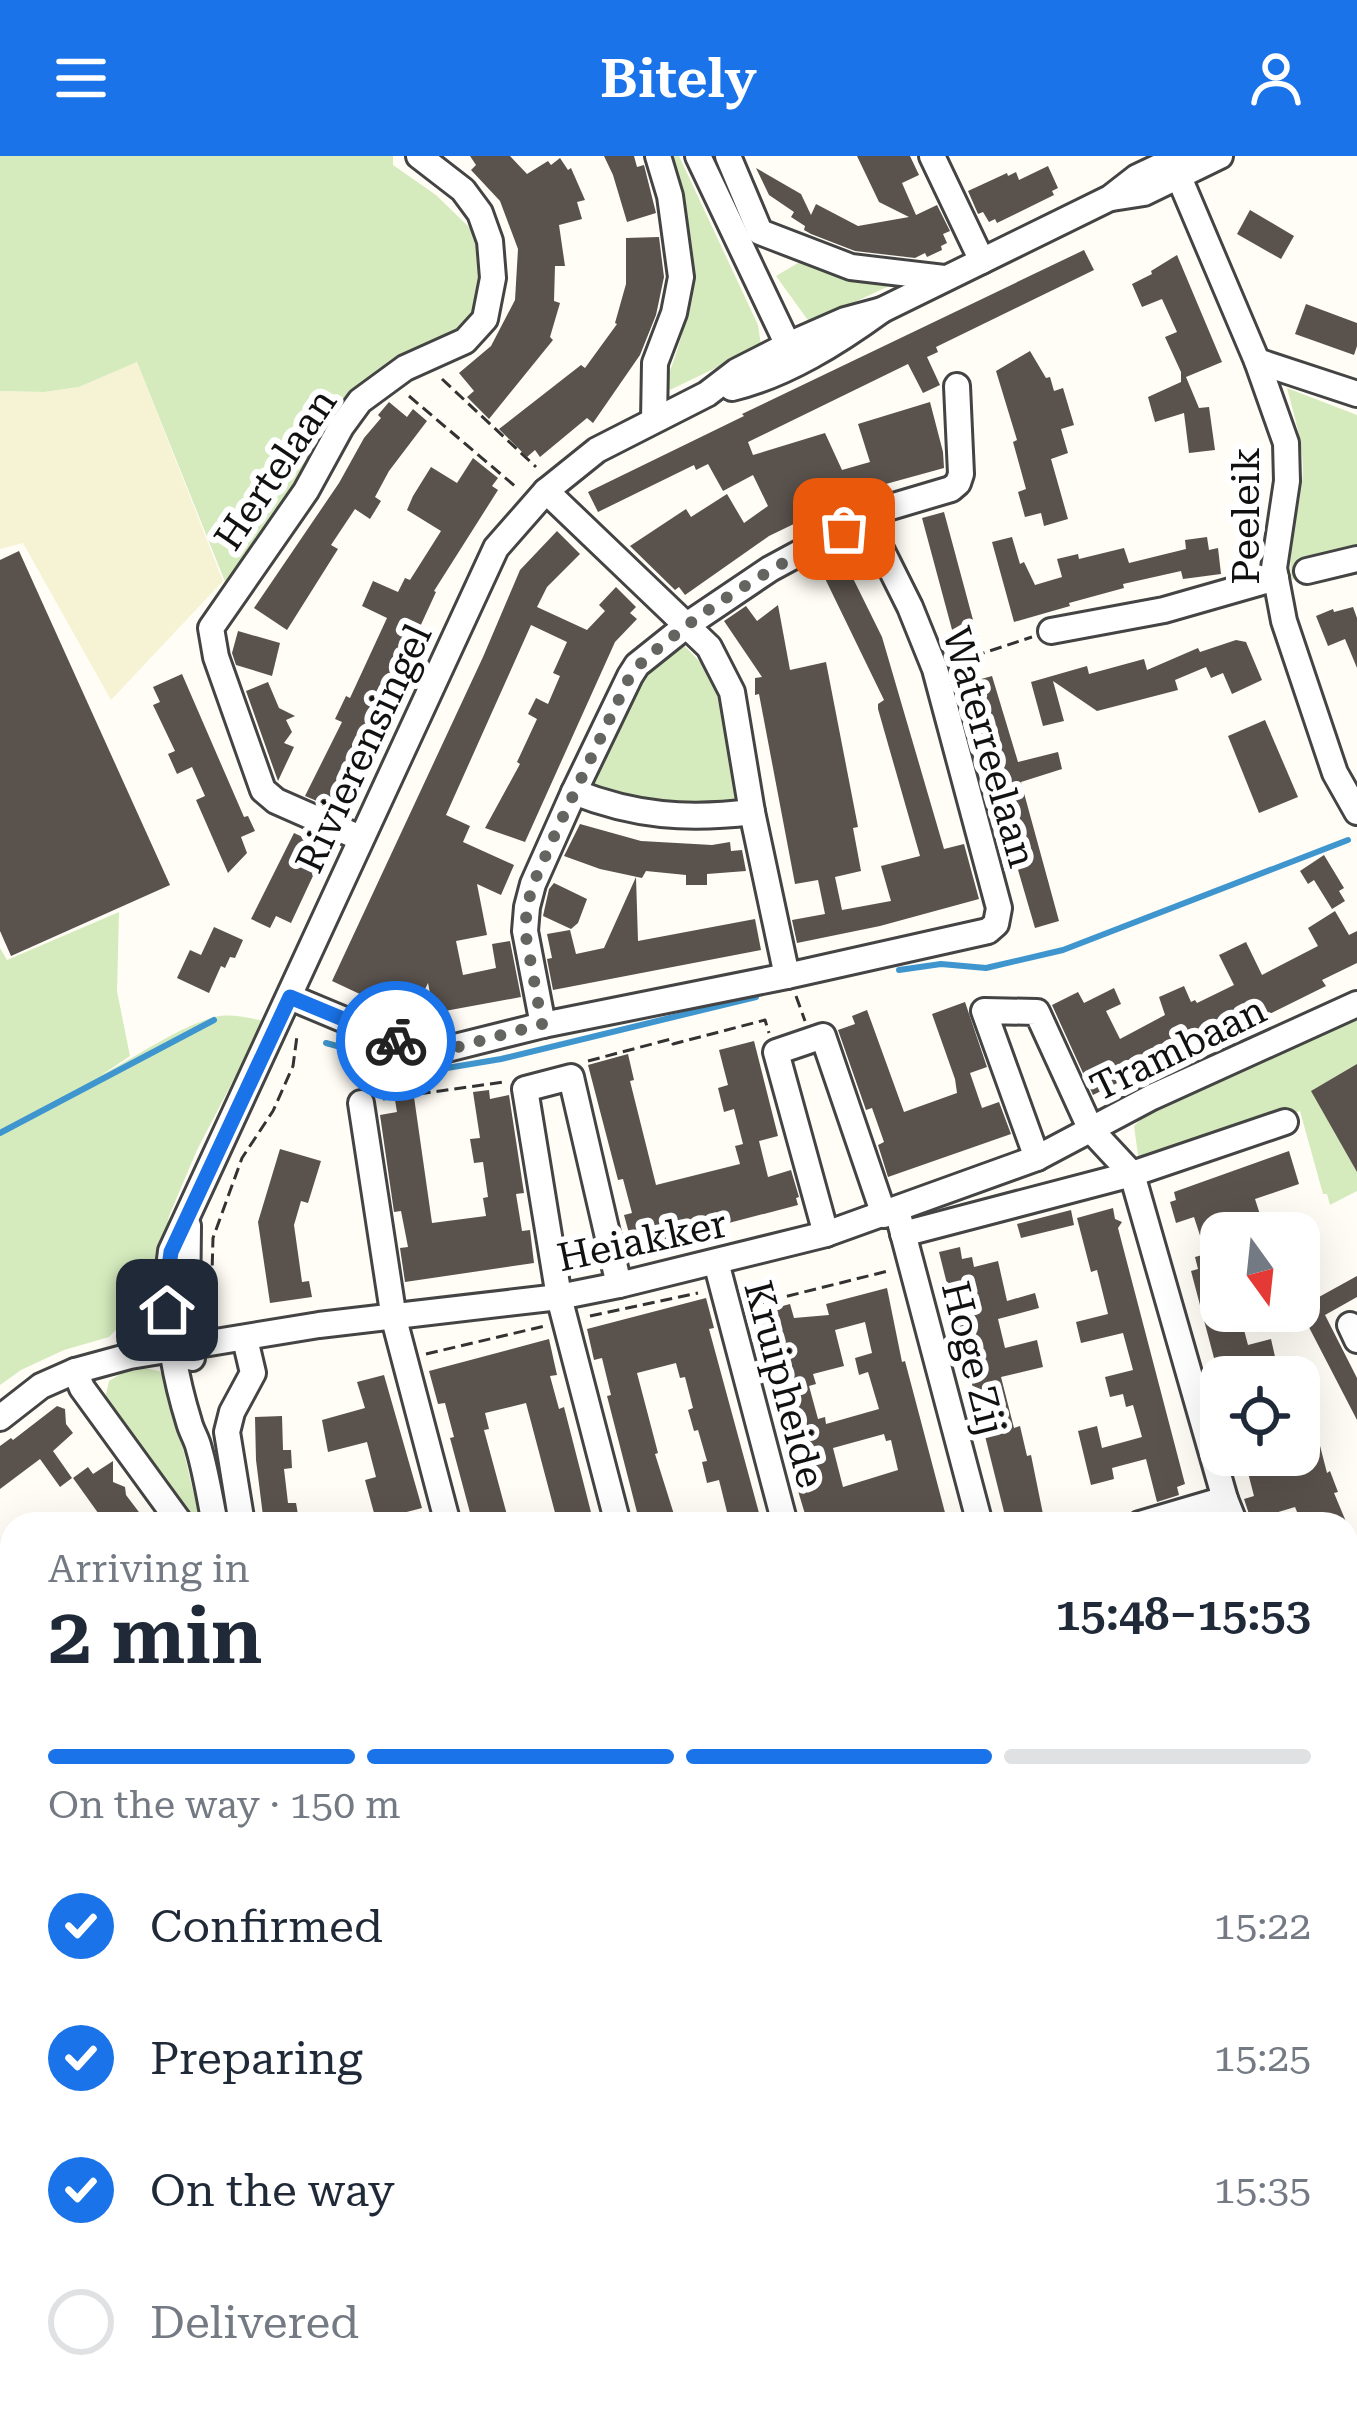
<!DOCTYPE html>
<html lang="en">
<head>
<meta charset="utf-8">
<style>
  body { margin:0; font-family:"Roboto Serif",serif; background:#f6f6f7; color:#1f2937; height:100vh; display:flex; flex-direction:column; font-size:45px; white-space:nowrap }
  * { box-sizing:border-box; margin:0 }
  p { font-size:39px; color:#747a83 }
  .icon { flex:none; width:66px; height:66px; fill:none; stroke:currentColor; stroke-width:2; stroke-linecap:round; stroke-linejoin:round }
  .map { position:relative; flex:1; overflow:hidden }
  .panel { position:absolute; left:0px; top:1356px; width:1359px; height:900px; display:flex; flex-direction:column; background:#fff; border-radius:36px 36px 0 0; box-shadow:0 12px 48px #0002 }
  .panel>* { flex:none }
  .needle { width:78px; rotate:165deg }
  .fabs { position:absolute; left:1200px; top:1056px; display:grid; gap:24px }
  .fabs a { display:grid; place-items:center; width:120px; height:120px; border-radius:24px; background:#fff; box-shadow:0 12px 48px #0002; font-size:60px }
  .pin { position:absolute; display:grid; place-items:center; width:102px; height:102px; color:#fff; margin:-51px; border-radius:24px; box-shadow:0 6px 18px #0006 }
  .courier { position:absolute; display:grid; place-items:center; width:120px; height:120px; margin:-60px; border:9px solid #1a73e8; border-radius:50%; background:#fff; color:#222; box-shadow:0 3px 15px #0007 }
  .head em { font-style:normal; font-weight:600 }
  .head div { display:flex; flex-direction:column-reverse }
  .head { display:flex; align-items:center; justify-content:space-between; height:204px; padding:0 48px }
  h1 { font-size:78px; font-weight:600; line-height:90px }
  .bar { display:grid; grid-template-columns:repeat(4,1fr); gap:18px 12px; align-content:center; height:144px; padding:0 48px }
  .bar i { height:15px; border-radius:9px; background:#e0e1e3 }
  .bar .selected { background:#1a73e8 }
  .bar p { grid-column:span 4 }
  ol { padding:0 48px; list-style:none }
  li { display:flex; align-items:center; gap:36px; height:132px }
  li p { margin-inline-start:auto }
  li .icon { padding:12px; border-radius:50%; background:#1a73e8; color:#fff; stroke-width:4 }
  li:last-child { color:#747a83 }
  li i { width:66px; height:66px; border:6px solid #e0e1e3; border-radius:50% }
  header { display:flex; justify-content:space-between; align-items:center; height:156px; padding:0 48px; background:#1a73e8; color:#fff; font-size:54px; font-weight:600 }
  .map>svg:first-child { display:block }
  .farmland { fill:#f6f3d4 }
  .green { fill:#d5ebbd }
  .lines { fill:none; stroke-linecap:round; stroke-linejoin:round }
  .stream { stroke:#3f96cf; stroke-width:6 }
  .building { fill:#5a524d; fill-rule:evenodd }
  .minor-casing { stroke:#444; stroke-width:30 }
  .path { stroke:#333; stroke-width:3; stroke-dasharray:12 6; stroke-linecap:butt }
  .minor { stroke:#fff; stroke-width:24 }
  .done { stroke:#646461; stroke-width:12; stroke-dasharray:0 21.6 }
  .route { stroke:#1a73e8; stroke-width:15 }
  .labels { text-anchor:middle; stroke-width:12; stroke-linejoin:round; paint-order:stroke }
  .street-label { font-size:39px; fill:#111; stroke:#fff }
</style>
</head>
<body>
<header><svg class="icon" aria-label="menu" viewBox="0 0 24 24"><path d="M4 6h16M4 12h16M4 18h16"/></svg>Bitely<svg class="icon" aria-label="person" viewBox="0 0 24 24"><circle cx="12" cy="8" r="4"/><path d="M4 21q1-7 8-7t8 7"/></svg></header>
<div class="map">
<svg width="1357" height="2256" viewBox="0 0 1357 2256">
  <rect width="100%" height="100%" fill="#fffdf5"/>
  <polygon class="farmland" points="137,206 223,425 111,544 23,387 0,393 0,235 44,236 79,231"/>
  <g class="green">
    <polygon points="0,0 393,0 393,9 436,39 470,72 478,91 483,113 475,159 458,184 371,228 228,433 137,206 79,231 44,236 0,235"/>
    <path d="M664 0H679L758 169 761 190 670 234 665 227C683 185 695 136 689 90 686 60 673 29 664 0Z"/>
    <path d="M803 104C843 117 859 130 902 124L810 167 776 120Z"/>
    <path d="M1287 232 1357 259V399L1291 424C1288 391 1298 359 1302 327 1306 295 1295 263 1287 232Z"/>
    <path d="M667 474C689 494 708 510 719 538L743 655 694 657 585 632Z"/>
    <path d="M119 756 117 835 130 900 100 920C130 904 184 868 215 861 231 857 249 862 264 865L197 994 169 1060 155 1145 138 1151 109 1181 64 1194 21 1214 0 1229V792L7 804Z"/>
    <polygon points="1357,861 1357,1035 1330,1049 1327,1038 1323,1038 1300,955 1139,1006 1134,970 1141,963"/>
    <polygon points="144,1212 159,1215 166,1221 201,1368 190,1368 132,1278 116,1261 105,1243 109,1225 122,1217"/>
    <polygon points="656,2244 693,2244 695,2247 699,2244 819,2244 802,2256 666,2256"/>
  </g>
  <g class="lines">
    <g class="stream">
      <polyline points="899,814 941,808 986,812 1063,794 1348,684"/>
      <polyline points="326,887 429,915 501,903 756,841"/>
      <polyline points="0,977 214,864"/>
    </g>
  </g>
  <g class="building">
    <polygon points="470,0 510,0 527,18 548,5 551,9 560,2 568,14 571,12 585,44 577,46 582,63 559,69 565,110 555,110 554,145 560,147 550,181 553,184 489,263 467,241 474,235 459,217 491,190 515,144 518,93 500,45 471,14 476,9"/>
    <polygon points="604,0 634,0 637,11 644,9 656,57 627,66 613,19"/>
    <polygon points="857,0 910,0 919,19 902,27 916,59 937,49 950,75 943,78 947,87 941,90 942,94 927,101 925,97 915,102 855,95 811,78 804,74 805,70 791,61 794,56 769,39 756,12 801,38 811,59 816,48 858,70 909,61 879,46"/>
    <polygon points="1048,10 1058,32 1052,35 1054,39 997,67 995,63 989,66 983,56 978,58 968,35 1007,17 1008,20 1016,16 1019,24"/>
    <polygon points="1250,54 1294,80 1281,103 1237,78"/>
    <polygon points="659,81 664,121 656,159 640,199 593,267 587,262 540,301 535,294 527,301 499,273 581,209 585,212 617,168 615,167 626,128 626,82"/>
    <polygon points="1084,94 1094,114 936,191 938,196 927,201 940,229 923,237 908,208 748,286 753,299 825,277 842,314 870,306 858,268 930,246 943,296 944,312 864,334 769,380 685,439 679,431 675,434 630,390 686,353 691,361 727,338 744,367 768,350 753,319 723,335 708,308 696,314 694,309 598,356 588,336 744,260 742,258 765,247"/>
    <polygon points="1177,99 1222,206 1186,221 1199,252 1209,251 1215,294 1189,297 1184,257 1155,266 1148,241 1181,226 1181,216 1165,181 1177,176 1162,143 1142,151 1132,128 1152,118 1151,115"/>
    <polygon points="1306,148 1357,167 1357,190 1354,199 1295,178"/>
    <polygon points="1030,195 1046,222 1050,221 1054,235 1063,232 1074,269 1061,273 1068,297 1051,303 1068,363 1044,370 1041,357 1025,361 1018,336 1026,333 1013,286 1017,284 996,215"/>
    <polygon points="389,246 407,261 413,253 427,265 389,315 375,341 381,345 370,363 355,353 331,389 338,393 287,474 254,452 339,327 364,282 381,262 378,259"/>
    <polygon points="473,302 498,322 492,330 498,334 434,435 436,436 339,647 334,644 331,651 305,640 342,566 335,563 346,540 350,542 387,462 362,450 373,425 398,436 405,422 410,424 441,375 407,354 413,340 431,311 457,327"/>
    <polygon points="944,356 980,490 958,496 922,362"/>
    <polygon points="557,375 580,398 547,431 537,451 587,474 605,455 599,449 616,431 636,451 630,457 637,463 615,486 525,686 485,672 520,608 517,606 537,563 528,558 536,542 548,548 560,520 553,517 567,486 531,469 446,659 470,670 463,686 514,709 501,739 477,728 487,779 456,785 463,819 496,812 492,788 510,785 521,841 434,857 428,827 411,862 332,825 483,501 520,414"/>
    <polygon points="1012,381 1020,408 1024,406 1035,429 1062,421 1057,403 1078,398 1079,403 1124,392 1129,407 1186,393 1185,384 1207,381 1209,394 1218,392 1221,418 1183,423 1181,415 1123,428 1124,432 1069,447 1070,450 1014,466 992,386"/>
    <polygon points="839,394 882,481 944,693 964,688 979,743 880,770 797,787 792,764 825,758 818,724 795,728 759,538 755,539 755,522 762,521 724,465 746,450 757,465 778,449 790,514 826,506 858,671 853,672 861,715 835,721 842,754 891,745 881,710 920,700 878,553 878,548 884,544 817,406"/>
    <polygon points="19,395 170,729 11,800 0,775 0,404"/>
    <polygon points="1353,451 1357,462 1357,512 1345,483 1328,490 1316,460 1333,453 1334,456"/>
    <polygon points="238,475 280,487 272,520 236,509 232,497"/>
    <polygon points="1236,484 1246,486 1262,524 1232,538 1223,517 1211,522 1206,511 1175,524 1178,534 1097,555 1053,525 1064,565 1043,570 1031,526 1087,510 1089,518 1144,503 1147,514 1198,492 1200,496"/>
    <polygon points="182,518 244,661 248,660 255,675 241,681 247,697 228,717 196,644 205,640 192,611 177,618 168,598 175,595 153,549 160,546 153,531"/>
    <polygon points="992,520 1018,606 1058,596 1062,613 1021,626 1059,765 1035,772 982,591 985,590 967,527"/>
    <polygon points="268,526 279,552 295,560 286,564 292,576 284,587 294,591 278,625 246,535"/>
    <polygon points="1265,564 1298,641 1259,657 1228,580"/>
    <polygon points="580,668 641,685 712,689 730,686 731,695 742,694 746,715 707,718 707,729 686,729 686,719 646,715 642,722 600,713 564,700"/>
    <polygon points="294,677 320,689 313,704 319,707 291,767 276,760 270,772 251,763"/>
    <polygon points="1324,699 1344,732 1339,735 1345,745 1332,753 1314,724 1308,728 1300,715"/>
    <polygon points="636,721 638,785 755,763 761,794 553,834 547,803 552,802 547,778 570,774 576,798 604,792"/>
    <polygon points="554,727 587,743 578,767 571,773 543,760 549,733"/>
    <polygon points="1335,755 1349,779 1357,775 1357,807 1322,824 1326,830 1165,910 1162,905 1093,939 1052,849 1078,836 1084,847 1114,832 1121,848 1106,855 1120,883 1165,859 1159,841 1184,830 1191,846 1195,844 1197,847 1234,829 1219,799 1246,786 1262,819 1318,790 1308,772"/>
    <polygon points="214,771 243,784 235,802 230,801 225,812 221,810 209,837 177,822 190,794 201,799"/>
    <polygon points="965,846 987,911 970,917 982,952 999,946 1011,978 888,1021 878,989 884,986 872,952 866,954 838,874 855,868 852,860 867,854 904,956 957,937 955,923 932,858"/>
    <polygon points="754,885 778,980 759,985 768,1021 791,1014 799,1041 796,1042 798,1049 633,1092 624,1059 632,1057 623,1023 618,1024 588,909 628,898 634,924 630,925 656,1029 740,1008 735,990 743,988 734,953 724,956 718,932 728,929 719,894"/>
    <polygon points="1357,908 1357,1016 1311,935"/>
    <polygon points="489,934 490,943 509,939 524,1037 516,1038 522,1075 530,1074 534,1107 405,1126 400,1092 408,1091 401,1055 394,1056 380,959 397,956 395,944 414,941 432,1067 486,1060 483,1042 488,1041 483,1006 474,1007 470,983 480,982 473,936"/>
    <polygon points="280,993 321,1005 308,1047 301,1045 294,1069 302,1126 309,1125 312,1141 270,1147 258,1066"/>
    <polygon points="1289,995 1299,1028 1255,1043 1266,1077 1216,1077 1221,1094 1221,1155 1239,1155 1248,1189 1271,1183 1276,1205 1259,1209 1262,1221 1219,1221 1191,1115 1198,1113 1195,1101 1206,1098 1194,1061 1176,1067 1170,1046 1176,1044 1174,1036"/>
    <polygon points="1113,1052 1115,1063 1122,1066 1118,1072 1185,1328 1177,1331 1179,1339 1157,1346 1146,1303 1112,1312 1114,1323 1091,1329 1078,1275 1097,1270 1102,1292 1142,1281 1133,1249 1126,1251 1123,1238 1110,1241 1105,1221 1133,1214 1123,1177 1081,1187 1076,1166 1108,1158 1097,1114 1091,1116 1077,1062"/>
    <polygon points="1071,1054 1074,1069 1021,1082 1017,1068"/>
    <polygon points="960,1091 962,1103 972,1101 974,1111 998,1105 1007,1145 1035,1137 1039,1152 998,1163 1005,1192 1037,1184 1043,1211 1001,1221 1014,1272 1020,1270 1027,1300 1031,1299 1045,1368 1007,1368 939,1096"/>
    <polygon points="1357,1120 1357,1141 1325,1159 1357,1222 1357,1264 1299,1152"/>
    <path d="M887 1132 902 1206 905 1205 948 1368H916L915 1362 891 1368H808L789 1305 791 1304 782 1266 779 1267 776 1257 773 1246H776L753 1158 790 1148 794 1162 829 1159 826 1148ZM865 1166 872 1197 855 1202 859 1219 868 1216 879 1253 826 1268 825 1261 818 1263 809 1230 816 1228 813 1218 844 1210 835 1174ZM884 1278 886 1285 891 1284 898 1314 843 1331 833 1292Z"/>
    <polygon points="706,1142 714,1172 709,1173 762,1368 730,1368 719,1324 707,1327 702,1306 707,1305 698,1274 694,1275 688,1254 693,1252 685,1221 680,1222 676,1207 637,1217 658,1297 655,1298 677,1368 640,1368 607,1240 611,1239 602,1202 594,1204 587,1173"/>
    <polygon points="549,1183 557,1219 550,1220 559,1253 564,1251 594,1368 558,1368 526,1247 485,1257 489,1273 484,1274 507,1359 473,1368 450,1282 454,1281 445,1247 438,1248 429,1215"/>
    <polygon points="384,1219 422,1352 399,1358 401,1368 377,1368 365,1324 376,1321 367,1286 328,1296 322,1264 365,1252 357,1226"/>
    <polygon points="57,1250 65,1253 66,1268 73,1277 53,1295 72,1322 60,1331 40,1303 0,1333 0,1290 11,1282 13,1284"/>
    <polygon points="282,1260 283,1294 291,1294 292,1312 284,1313 288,1347 296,1347 299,1364 291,1366 292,1368 264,1368 256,1304 255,1261"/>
    <polygon points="1318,1282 1327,1317 1330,1315 1338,1336 1334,1337 1347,1368 1302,1368 1295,1351 1251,1364 1244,1343 1254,1340 1246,1309 1285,1299 1299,1299 1299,1287"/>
    <polygon points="113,1305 113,1326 125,1331 126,1339 148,1368 106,1368 73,1322 88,1311 93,1318"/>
  </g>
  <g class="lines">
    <g class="minor-casing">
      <g id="minor">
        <polyline points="698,0 795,204"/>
        <polyline points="728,0 760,76 851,111 944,122"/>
        <polyline points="932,0 982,105"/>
        <polyline points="1170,0 1257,205 1286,287 1287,325 1274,412 1284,465 1335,617 1357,656"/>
        <polyline points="1112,42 1144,37 1220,0"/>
        <polyline points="1257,205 1357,238"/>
        <path d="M732 232C786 219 838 186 882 154L1110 42 1137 21 1182 0"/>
        <polyline points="654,264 655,207 674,157 681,121 670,40 658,0"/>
        <polyline points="546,335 709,491 732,536 752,656 787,820"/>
        <polyline points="1307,415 1357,403"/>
        <polyline points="1051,475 1164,454 1276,422"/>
        <path d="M574 636C635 660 687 664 752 656"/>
        <polyline points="360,682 276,645 263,634 216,501 211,472 306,335 341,271 360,245 405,212 465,185 485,163 493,122 490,85 480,57 463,34 419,0"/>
        <polyline points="290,841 402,888 439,895 543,869 787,820 988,775 996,768 999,752 935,513 910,451 875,381 868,372"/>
        <polyline points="543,869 525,775 527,751 533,728 574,636 630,520 637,509 687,469 770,413 844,373 859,370 868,372 887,352 951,333 958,327 961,318 957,230"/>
        <polyline points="361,947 394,1163 448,1368"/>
        <polyline points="1037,1002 984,855 1037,856 1091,974 1132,1018 1225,1343 1235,1368"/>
        <polyline points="899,1062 980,1368"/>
        <polyline points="188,1070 187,1154 192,1202"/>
        <polyline points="826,1078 776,896 823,880 884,1059"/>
        <polyline points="903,1078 1132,1018 1285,966"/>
        <polyline points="716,1106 785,1368"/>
        <polyline points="1350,1169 1357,1184"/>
        <polyline points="75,1215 82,1232 181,1368"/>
        <polyline points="0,1262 41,1230 75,1215 130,1200 319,1169 559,1141 619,1129 826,1078 1037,1002 1152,941 1357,848"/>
        <path d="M215 1368C210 1343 206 1317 199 1293 197 1283 191 1275 189 1266 172 1211 163 1152 171 1095L496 392 546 335 597 294 707 238 737 215 788 189 845 164 882 154"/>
        <polyline points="242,1368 227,1276 232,1256 253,1217 245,1183"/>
        <polyline points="618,1368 559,1141 525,933 571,921 619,1129"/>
        <polyline points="1140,1368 1225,1343"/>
        <polyline points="1347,1449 1357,1440"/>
        <polyline points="0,1591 12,1606"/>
        <polyline points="1347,1825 1357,1827"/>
        <polyline points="0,2048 12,2064"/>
        <polyline points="174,2244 178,2256"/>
        <polyline points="540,2244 550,2256"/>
        <polyline points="491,2256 503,2244"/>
        <polyline points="999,2256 1001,2244"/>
      </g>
    </g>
    <g class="path">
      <polyline points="442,223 536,311"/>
      <polyline points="409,240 516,331"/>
      <polyline points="956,506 1032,481"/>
      <polyline points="796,840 805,865"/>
      <polyline points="588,905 671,883 673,888 765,864 769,877"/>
      <polyline points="383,943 504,926"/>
      <polyline points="752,1149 888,1115"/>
      <polyline points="590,1160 698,1137"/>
      <polyline points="214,1163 211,1152 213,1082 242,1002 273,955 293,910 297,880"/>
      <polyline points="121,1179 145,1157"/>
      <polyline points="426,1198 545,1170"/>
      <polyline points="1347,2211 1357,2218"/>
    </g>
    <use href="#minor" class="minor"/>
  </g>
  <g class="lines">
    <path class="done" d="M396 885 439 896 542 868 525 775 527 751 533 728 560 667 630 520C641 505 656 494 671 482 724 439 784 406 844 373"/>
    <polyline class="route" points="167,1154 167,1125 171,1096 290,841 396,885"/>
  </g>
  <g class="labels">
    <g class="street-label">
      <text transform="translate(275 313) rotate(-56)" y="14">Hertelaan</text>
      <text transform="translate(1245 360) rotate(-90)" y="14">Peeleik</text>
      <text transform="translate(990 591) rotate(74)" y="14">Waterreelaan</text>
      <text transform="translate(363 592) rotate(-65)" y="14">Rivierensingel</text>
      <text transform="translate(1178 892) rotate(-26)" y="14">Trambaan</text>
      <text transform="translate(642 1084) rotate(-12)" y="14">Heiakker</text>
      <text transform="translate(974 1202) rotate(76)" y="14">Hoge Zij</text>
      <text transform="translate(785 1228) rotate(75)" y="14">Kruipheide</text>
    </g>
  </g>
</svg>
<div class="fabs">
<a><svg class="needle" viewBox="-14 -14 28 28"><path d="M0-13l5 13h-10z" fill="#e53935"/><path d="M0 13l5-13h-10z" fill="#747a83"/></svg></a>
<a><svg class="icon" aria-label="locate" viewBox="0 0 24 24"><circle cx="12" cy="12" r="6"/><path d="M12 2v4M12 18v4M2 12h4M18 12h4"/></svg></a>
</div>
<div class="pin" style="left:844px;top:373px;background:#ea580c"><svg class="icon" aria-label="bag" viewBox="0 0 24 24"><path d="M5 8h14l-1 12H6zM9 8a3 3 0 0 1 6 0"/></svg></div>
<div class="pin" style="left:167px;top:1154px;background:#1f2937"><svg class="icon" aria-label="home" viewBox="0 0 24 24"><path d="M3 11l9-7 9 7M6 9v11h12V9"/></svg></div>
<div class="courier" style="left:396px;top:885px"><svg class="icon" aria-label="bike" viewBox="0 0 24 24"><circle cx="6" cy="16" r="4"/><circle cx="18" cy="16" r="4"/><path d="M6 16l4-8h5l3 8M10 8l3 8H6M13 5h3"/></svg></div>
<section class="panel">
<div class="head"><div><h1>2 min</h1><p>Arriving in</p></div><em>15:48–15:53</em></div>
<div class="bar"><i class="selected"></i><i class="selected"></i><i class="selected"></i><i></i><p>On the way · 150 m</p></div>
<ol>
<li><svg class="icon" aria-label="check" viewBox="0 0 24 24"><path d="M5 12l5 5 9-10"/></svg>Confirmed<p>15:22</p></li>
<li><svg class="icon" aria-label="check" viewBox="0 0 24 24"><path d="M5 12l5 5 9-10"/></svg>Preparing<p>15:25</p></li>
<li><svg class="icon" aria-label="check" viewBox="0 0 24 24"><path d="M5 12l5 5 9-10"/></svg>On the way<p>15:35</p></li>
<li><i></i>Delivered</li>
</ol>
</section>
</div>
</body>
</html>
